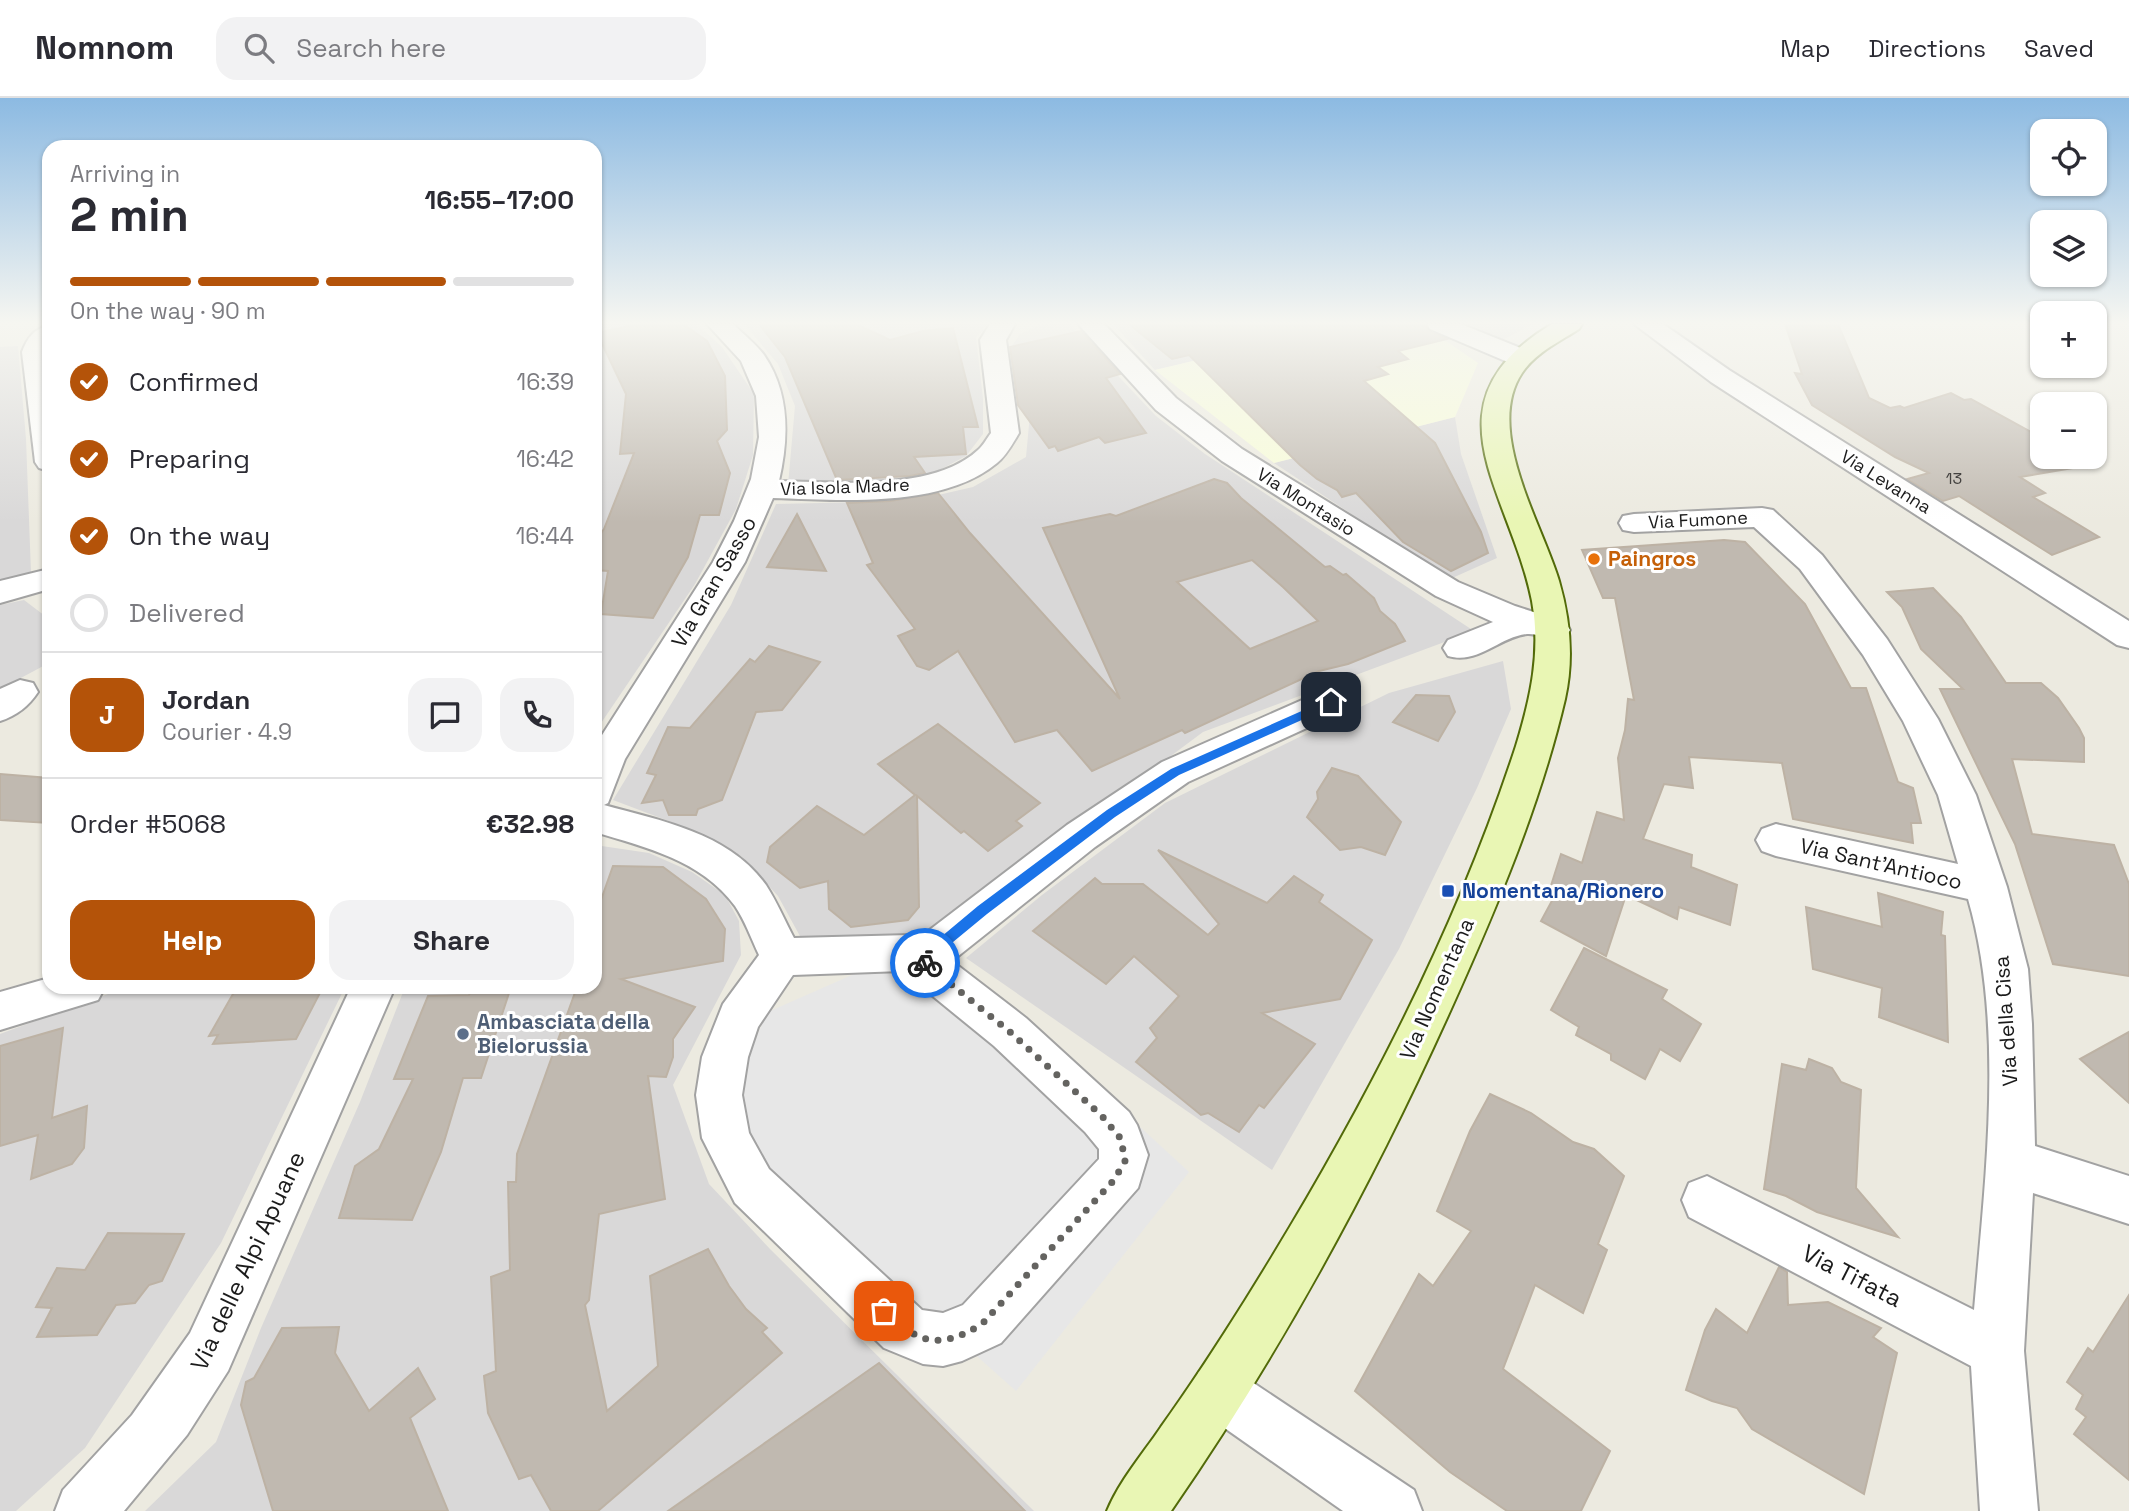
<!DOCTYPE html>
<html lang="en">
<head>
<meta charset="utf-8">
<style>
  body { margin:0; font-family:"Space Grotesk",sans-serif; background:#f2f2f3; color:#2b2b33; height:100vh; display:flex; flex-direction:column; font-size:26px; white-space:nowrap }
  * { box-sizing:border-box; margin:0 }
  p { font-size:23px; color:#7c7c81 }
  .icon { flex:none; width:38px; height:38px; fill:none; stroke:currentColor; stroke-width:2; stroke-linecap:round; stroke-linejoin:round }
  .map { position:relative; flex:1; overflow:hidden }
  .panel { position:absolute; left:42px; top:42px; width:560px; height:854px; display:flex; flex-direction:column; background:#fff; border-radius:21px; box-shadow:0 2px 5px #0004 }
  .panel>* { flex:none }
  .fabs { position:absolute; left:2030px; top:21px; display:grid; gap:14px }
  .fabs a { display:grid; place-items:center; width:77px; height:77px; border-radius:14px; background:#fff; box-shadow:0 2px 5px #0004; font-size:35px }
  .pin { position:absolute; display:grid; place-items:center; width:60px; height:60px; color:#fff; margin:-30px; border-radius:14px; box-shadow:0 4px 10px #0006 }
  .courier { position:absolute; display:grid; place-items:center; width:70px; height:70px; margin:-35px; border:5px solid #1a73e8; border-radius:50%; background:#fff; color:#222; box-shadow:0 2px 9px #0007 }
  .overview em { font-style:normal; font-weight:800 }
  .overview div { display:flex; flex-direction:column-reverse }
  .overview { display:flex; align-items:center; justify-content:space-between; height:119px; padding:0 28px }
  h1 { font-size:46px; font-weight:800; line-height:52px }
  .bar { display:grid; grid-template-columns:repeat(4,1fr); gap:10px 7px; align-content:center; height:84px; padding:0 28px }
  .bar i { height:9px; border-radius:5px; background:#e1e1e2 }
  .bar .active { background:#b45309 }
  .bar p { grid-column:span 4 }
  .line { display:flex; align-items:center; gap:18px; padding:0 28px; border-top:2px solid #e1e1e2 }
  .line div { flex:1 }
  .round { display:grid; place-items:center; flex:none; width:74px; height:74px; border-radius:21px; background:#f2f2f3 }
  ol { padding:0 28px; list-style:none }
  li { display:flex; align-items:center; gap:21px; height:77px }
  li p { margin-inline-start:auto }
  li .icon { padding:7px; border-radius:50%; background:#b45309; color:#fff; stroke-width:4 }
  li:last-child { color:#7c7c81 }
  li i { width:38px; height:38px; border:4px solid #e1e1e2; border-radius:50% }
  .action { display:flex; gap:14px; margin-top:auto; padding:14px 28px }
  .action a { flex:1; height:80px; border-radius:21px; background:#b45309; color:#fff; font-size:28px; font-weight:800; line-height:80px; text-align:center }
  .action a+a { background:#f2f2f3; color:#2b2b33 }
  header { display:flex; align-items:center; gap:42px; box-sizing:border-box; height:98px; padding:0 35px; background:#fff; border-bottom:2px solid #e1e1e2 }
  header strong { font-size:33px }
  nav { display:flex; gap:38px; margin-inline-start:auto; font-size:24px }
  .search { width:490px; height:63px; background:#f2f2f3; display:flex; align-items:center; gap:18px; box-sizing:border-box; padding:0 24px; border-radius:21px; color:#7c7c81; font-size:26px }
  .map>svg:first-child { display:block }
  .residential { fill:#d9d8d8 }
  .education { fill:#f8fdd8 }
  .parking { fill:#e7e7e7 }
  .building { fill:#c0b9b0; stroke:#bdb2a4; stroke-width:2; fill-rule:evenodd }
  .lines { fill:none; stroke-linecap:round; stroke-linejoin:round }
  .street-casing { stroke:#a2a2a2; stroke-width:4 }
  .secondary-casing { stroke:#526a09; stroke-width:4 }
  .street { fill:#fff; fill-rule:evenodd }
  .secondary { fill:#e9f6b4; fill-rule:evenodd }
  .route { fill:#1a73e8 }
  .done { stroke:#646360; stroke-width:7; stroke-dasharray:0 12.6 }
  .food-dot { fill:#e8710a; stroke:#fff; stroke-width:2.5 }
  .transit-dot { fill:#1a4fb4; stroke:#fff; stroke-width:2.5 }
  .service-dot { fill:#5c6f8a; stroke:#fff; stroke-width:2.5 }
  .labels { text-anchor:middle; stroke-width:6; stroke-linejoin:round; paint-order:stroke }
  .far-number-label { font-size:16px; fill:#444240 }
  .far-street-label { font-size:18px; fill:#1b1b1b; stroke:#fff }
  .food-label { font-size:21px; font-weight:bold; fill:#c56008; stroke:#fff; text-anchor:start }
  .street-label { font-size:21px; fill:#1b1b1b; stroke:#fff }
  .transit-label { font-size:21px; font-weight:bold; fill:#164399; stroke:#fff; text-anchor:start }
  .service-label { font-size:21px; font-weight:bold; fill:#4e5e75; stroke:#fff; text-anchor:start }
  .near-street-label { font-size:24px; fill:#1b1b1b; stroke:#fff }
</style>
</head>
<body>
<header>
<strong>Nomnom</strong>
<div class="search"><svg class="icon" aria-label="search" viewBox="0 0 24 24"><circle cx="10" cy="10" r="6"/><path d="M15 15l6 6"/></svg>Search here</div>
<nav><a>Map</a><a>Directions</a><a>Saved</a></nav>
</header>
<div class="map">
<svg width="2129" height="1413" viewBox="0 0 2129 1413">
  <rect width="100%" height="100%" fill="#eceae0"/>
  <g class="residential">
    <polygon points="595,226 696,226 722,249 754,296 753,357 736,411 695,486 595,634"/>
    <polygon points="744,226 990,226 976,239 983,301 983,336 966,358 932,376 886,384 788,387 795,308 778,266"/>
    <polygon points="1069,226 1156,318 1205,356 1474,533 1203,634 932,836 866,846 801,840 778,798 742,759 722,746 687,730 613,702 731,507 776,406 912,403 973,389 1026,359 1030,316 1010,251 1020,236 1040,227"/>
    <polygon points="1113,226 1270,226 1286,241 1155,272"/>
    <polygon points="1462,226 1534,226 1502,242"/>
    <polygon points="18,248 26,341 31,475 0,482 0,249"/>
    <polygon points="1455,319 1461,356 1497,460 1450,481 1274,365"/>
    <polygon points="24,502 49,521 49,565 0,591 0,507"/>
    <polygon points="1503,563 1511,611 1477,690 1399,851 1272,1072 966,860 1042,797 1165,705 1389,595"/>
    <polygon points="595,747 649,755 692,774 725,797 739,823 741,857 673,987 709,1086 770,1151 1034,1413 145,1413 216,1344 261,1230 360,1004 405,889 595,889"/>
    <polygon points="127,889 345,889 221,1145 85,1350 16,1413 0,1413 0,936"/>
  </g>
  <polygon class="education" points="1421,226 1478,265 1455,319 1274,365 1155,272 1286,241"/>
  <polygon class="parking" points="920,847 1048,944 1189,1074 1016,1293 750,1056 735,984 768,914"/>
  <g class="building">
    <polygon points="638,226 683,226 707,243 725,278 727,332 717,343 730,375 719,417 700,417 688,459 653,520 601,516 608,473 595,472 595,443 604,431 634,355 620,356 626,296 597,235"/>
    <polygon points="759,226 856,226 890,242 923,233 953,230 978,329 963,329 966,356 914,359 925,375 910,378 837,382 785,259"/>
    <polygon points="1129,226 1424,226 1429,233 1447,241 1398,253 1408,261 1378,269 1388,276 1364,283 1435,345 1481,434 1488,455 1451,473 1403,444 1356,395 1342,399 1337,392 1317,381 1300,367 1189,257 1172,261"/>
    <polygon points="1785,226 1838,226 1869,300 1890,310 1900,308 1904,310 1951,295 1964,302 1971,301 2042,340 2042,359 2071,359 2085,368 2020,379 2045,395 2033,399 2099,439 2052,457 1959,398 1943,403 1907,381 1929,375 1895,359 1812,307 1795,275 1802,276"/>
    <polygon points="1081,233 1120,276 1106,280 1146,335 1105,345 1099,339 1058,353 1055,348 1049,350 1018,307 1010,249"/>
    <path d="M1214 381 1227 385 1241 400 1325 469 1330 468 1343 477 1346 476 1374 500 1380 513 1395 526 1405 543 1348 566 1319 573 1185 635 1182 632 1092 673 1057 632 1015 644 958 553 929 572 917 568 898 538 915 531 867 467 873 465 847 405 890 403 938 395 970 435 1120 601 1043 430 1110 416 1116 418ZM1252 462 1283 489 1318 523 1250 551 1177 484Z"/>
    <polygon points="797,416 826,473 767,469"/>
    <polygon points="1724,442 1745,444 1805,506 1851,590 1866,590 1898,684 1913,690 1921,725 1911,725 1913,745 1793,721 1782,665 1689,659 1693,690 1664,686 1643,741 1692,757 1691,769 1737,787 1730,827 1679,809 1677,821 1626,797 1606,858 1541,823 1554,799 1548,797 1561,756 1582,765 1597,714 1624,722 1618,660 1625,632 1628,601 1634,602 1615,500 1603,500 1582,452"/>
    <polygon points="1933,490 1961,519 2006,585 2041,585 2058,600 2079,630 2084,640 2084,664 2012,661 2032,736 2114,747 2129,786 2129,878 2053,866 2015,746 1940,591 1963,591 1921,551 1902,509 1887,494"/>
    <polygon points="769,548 820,564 782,612 756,614 722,702 698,711 696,717 669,717 663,702 642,705 656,677 647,675 668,629 690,630 750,561 755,564"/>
    <polygon points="1416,597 1449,598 1455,614 1438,643 1393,624"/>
    <polygon points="938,626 1040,705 1016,723 1022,728 988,753 964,733 961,735 917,698 919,809 908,822 851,829 829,811 828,783 800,790 767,764 770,749 817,708 864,737 915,697 878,666"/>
    <polygon points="1332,670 1358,678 1401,724 1385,757 1361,749 1340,752 1307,719 1318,701 1317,694"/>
    <polygon points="0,676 49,680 49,725 0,722"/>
    <polygon points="1158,752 1267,805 1294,778 1323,797 1319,804 1372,842 1340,901 1262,915 1315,946 1264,1010 1259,1007 1239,1034 1208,1015 1201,1017 1136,964 1157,940 1150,930 1179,898 1134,858 1106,886 1033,833 1095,780 1102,786 1143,786 1208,837 1219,826"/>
    <polygon points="613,768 663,769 706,801 725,831 723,863 621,881 695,909 673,941 673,959 666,979 648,978 665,1101 599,1116 589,1202 585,1207 607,1313 658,1268 650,1178 708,1151 729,1188 746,1211 767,1230 762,1234 782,1255 598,1413 551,1413 531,1377 519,1381 488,1315 484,1278 496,1273 491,1179 510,1172 508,1084 516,1084 517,1056 577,889 595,889 595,819"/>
    <polygon points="1878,795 1943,814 1941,837 1945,838 1948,944 1879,919 1882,890 1813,871 1806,809 1882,829"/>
    <polygon points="1584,850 1667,892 1662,901 1701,926 1680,963 1660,951 1645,981 1611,962 1611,956 1576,937 1579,929 1551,912"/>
    <polygon points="237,889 323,889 296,941 213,946 218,937 209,938"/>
    <polygon points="472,889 511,889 481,980 463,980 441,1054 412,1122 339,1120 355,1068 379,1051 413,981 394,981 428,898 469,897"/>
    <polygon points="63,930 52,1020 87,1008 84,1050 72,1066 31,1081 38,1037 0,1048 0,948"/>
    <polygon points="2129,934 2129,1005 2080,961"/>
    <polygon points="1809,961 1832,970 1841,984 1861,992 1856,1090 1898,1139 1817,1114 1786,1098 1764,1091 1782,966 1806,972"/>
    <polygon points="1490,996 1531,1015 1573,1044 1594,1051 1624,1078 1598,1146 1607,1152 1583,1215 1535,1187 1503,1271 1610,1353 1581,1413 1507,1413 1450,1374 1355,1293 1419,1176 1433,1188 1471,1133 1437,1113 1470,1033"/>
    <polygon points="108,1135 184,1136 162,1183 149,1187 135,1205 116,1207 97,1237 37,1239 52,1210 36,1209 57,1170 85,1172"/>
    <polygon points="1779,1169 1787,1174 1788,1207 1828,1204 1881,1230 1873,1239 1897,1255 1864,1396 1752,1331 1737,1310 1712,1303 1686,1292 1705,1232 1716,1211 1747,1235"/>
    <polygon points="2129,1197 2129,1382 2074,1336 2086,1319 2076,1311 2083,1297 2067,1284 2088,1250 2093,1254"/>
    <polygon points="339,1229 335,1255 369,1313 418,1270 435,1301 410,1320 448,1413 273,1413 241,1307 246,1284 254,1280 282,1230"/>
    <polygon points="879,1265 1025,1413 668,1413"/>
  </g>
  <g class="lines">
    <g class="street-casing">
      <g id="street">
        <path d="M707 226H733C743 236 756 246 764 257 790 295 789 340 779 383 836 384 933 394 978 352 983 348 987 340 991 335L980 242 990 226H1015L1006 242 1019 335C1013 345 1006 358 997 365 942 411 840 402 773 400L745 464 625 661 608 705 604 707C662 723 729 735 766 787 777 804 785 823 794 840L910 837 919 840 1067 727 1162 664 1318 595 1331 591 1344 595 1349 604 1344 613 1188 684 1095 749 952 863 1026 920 1129 1014 1137 1027 1148 1057 1138 1090 1001 1245 962 1263 943 1268 923 1266 884 1250 735 1105 702 1040 696 997 702 959 723 906 759 857C751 840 745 823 735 808 701 762 647 750 595 734V648L713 464 734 423 751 381 759 339 756 298 741 263ZM902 873 994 948 1085 1034 1099 1051V1061L963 1207 943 1215 922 1212 769 1071 749 1035 742 997 748 959 758 929 793 877Z"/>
        <path d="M1078 226H1104L1176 300 1242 351 1458 484 1515 508 1565 524 1570 532 1565 540C1548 545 1541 535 1527 536 1499 539 1478 567 1448 558L1443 550 1448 542 1493 524 1436 498 1222 363 1156 312Z"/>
        <polygon points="1427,226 1461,226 1528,253 1532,259 1528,265 1519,267 1510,265 1430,231"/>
        <polygon points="1634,226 1663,226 1729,272 2129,523 2129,550 2117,547 1711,284"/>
        <path d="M49 227V373L39 370 35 364 22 254C27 240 34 231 49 227Z"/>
        <path d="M1762 410 1773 412 1822 457 1887 541 1938 621 1976 697 2007 789 2028 871 2032 926 2035 1048 2129 1078V1126L2033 1095 2024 1253 2038 1413H1980L1971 1268 1689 1119 1682 1102 1689 1085 1707 1078 1974 1212C1985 1082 2005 928 1968 801L1776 758 1762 753 1756 742 1762 731 1776 726 1958 766 1938 697 1903 623 1863 557 1800 471 1754 429 1634 434 1623 432 1619 425 1623 418 1634 416Z"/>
        <polygon points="49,471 49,491 0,505 0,483"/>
        <path d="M20 582 33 585 38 594C29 608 16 618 0 623V591Z"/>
        <polygon points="49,880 49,889 105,889 98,902 0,932 0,894"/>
        <polygon points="351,889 395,889 228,1273 187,1337 124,1413 55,1413 63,1392 132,1317 190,1235"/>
        <polygon points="1218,1266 1237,1274 1414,1392 1422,1413 1343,1413 1199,1312 1191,1293 1199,1274"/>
      </g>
    </g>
    <g class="secondary-casing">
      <path id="secondary" d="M1552 226H1582L1579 231C1559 244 1535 255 1522 275 1484 332 1542 426 1559 483 1570 521 1574 561 1565 601 1540 708 1496 811 1451 911 1372 1086 1281 1254 1171 1413H1107C1120 1382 1142 1357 1161 1329 1191 1287 1219 1244 1246 1201 1354 1028 1453 842 1516 648 1531 599 1541 554 1532 503 1510 392 1420 306 1552 226Z"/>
    </g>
    <use href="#street" class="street"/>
    <use href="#secondary" class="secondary"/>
  </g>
  <linearGradient id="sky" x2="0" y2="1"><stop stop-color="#8cbae2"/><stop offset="0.53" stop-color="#f6f6f1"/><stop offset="1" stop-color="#f6f6f1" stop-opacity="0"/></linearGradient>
  <rect width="2129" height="424" fill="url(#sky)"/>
  <polygon class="route" points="1331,600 1336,604 1335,607 1179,677 1115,719 987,816 930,863 929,869 925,870 917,866 917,859 978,808 1107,712 1171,671"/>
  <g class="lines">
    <path class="done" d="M884 1213C918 1246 941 1252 982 1226L1114 1082 1125 1063 1121 1041 1102 1018 1010 934 925 865"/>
  </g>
  <circle class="food-dot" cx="1594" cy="461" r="7"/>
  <rect class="transit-dot" x="1441" y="786" width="14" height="14" rx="3.5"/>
  <circle class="service-dot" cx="463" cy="936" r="7"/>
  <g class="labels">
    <g class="far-number-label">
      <text x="1954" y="386">13</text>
    </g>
    <g class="far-street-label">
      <text transform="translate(1886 384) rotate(32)" y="6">Via Levanna</text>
      <text transform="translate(845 389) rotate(-2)" y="6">Via Isola Madre</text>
      <text transform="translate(1306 404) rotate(32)" y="6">Via Montasio</text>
      <text transform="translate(1698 422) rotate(-3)" y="6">Via Fumone</text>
    </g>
    <g class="food-label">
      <text x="1608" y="468">Paingros</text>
    </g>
    <g class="street-label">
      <text transform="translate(714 484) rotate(-60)" y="7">Via Gran Sasso</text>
      <text transform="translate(1881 766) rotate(13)" y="7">Via Sant'Antioco</text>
      <text transform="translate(1437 891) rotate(-66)" y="7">Via Nomentana</text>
      <text transform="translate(2006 923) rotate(-94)" y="7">Via della Cisa</text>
    </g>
    <g class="transit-label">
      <text x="1462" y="800">Nomentana/Rionero</text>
    </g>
    <g class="service-label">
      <text x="477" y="931">Ambasciata della<tspan x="477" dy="24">Bielorussia</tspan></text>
    </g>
    <g class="near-street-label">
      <text transform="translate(248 1163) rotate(-65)" y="8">Via delle Alpi Apuane</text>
      <text transform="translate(1852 1178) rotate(27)" y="8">Via Tifata</text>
    </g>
  </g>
</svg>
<div class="fabs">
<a><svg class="icon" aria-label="locate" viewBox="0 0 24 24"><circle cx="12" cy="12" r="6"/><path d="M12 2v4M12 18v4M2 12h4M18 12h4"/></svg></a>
<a><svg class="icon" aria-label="layers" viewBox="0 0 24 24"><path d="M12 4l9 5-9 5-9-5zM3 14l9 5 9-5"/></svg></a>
<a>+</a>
<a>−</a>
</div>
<div class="pin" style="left:884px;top:1213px;background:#ea580c"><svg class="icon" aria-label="bag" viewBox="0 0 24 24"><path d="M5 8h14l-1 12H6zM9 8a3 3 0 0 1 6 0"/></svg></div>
<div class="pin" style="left:1331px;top:604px;background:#1f2937"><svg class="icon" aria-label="home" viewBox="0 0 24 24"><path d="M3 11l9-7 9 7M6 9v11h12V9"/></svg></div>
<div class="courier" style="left:925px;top:865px"><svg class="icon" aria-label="bike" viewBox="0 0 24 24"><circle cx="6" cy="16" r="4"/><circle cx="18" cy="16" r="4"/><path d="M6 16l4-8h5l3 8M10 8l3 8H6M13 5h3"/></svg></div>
<section class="panel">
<div class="overview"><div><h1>2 min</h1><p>Arriving in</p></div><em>16:55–17:00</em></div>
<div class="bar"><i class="active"></i><i class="active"></i><i class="active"></i><i></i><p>On the way · 90 m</p></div>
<ol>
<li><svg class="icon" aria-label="check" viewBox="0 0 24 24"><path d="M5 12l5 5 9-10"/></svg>Confirmed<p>16:39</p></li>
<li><svg class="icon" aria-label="check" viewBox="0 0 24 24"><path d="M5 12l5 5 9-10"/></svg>Preparing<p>16:42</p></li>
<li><svg class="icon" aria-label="check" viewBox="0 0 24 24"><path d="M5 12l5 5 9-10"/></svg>On the way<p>16:44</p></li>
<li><i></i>Delivered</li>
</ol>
<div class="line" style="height:126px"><b class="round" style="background:#b45309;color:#fff">J</b><div><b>Jordan</b><p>Courier · 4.9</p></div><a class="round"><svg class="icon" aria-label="chat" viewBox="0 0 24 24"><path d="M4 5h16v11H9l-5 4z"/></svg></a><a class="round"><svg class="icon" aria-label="phone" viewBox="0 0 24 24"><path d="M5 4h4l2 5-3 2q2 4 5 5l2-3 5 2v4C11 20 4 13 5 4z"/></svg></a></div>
<div class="line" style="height:91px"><div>Order #5068</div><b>€32.98</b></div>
<div class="action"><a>Help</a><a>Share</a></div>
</section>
</div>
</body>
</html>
